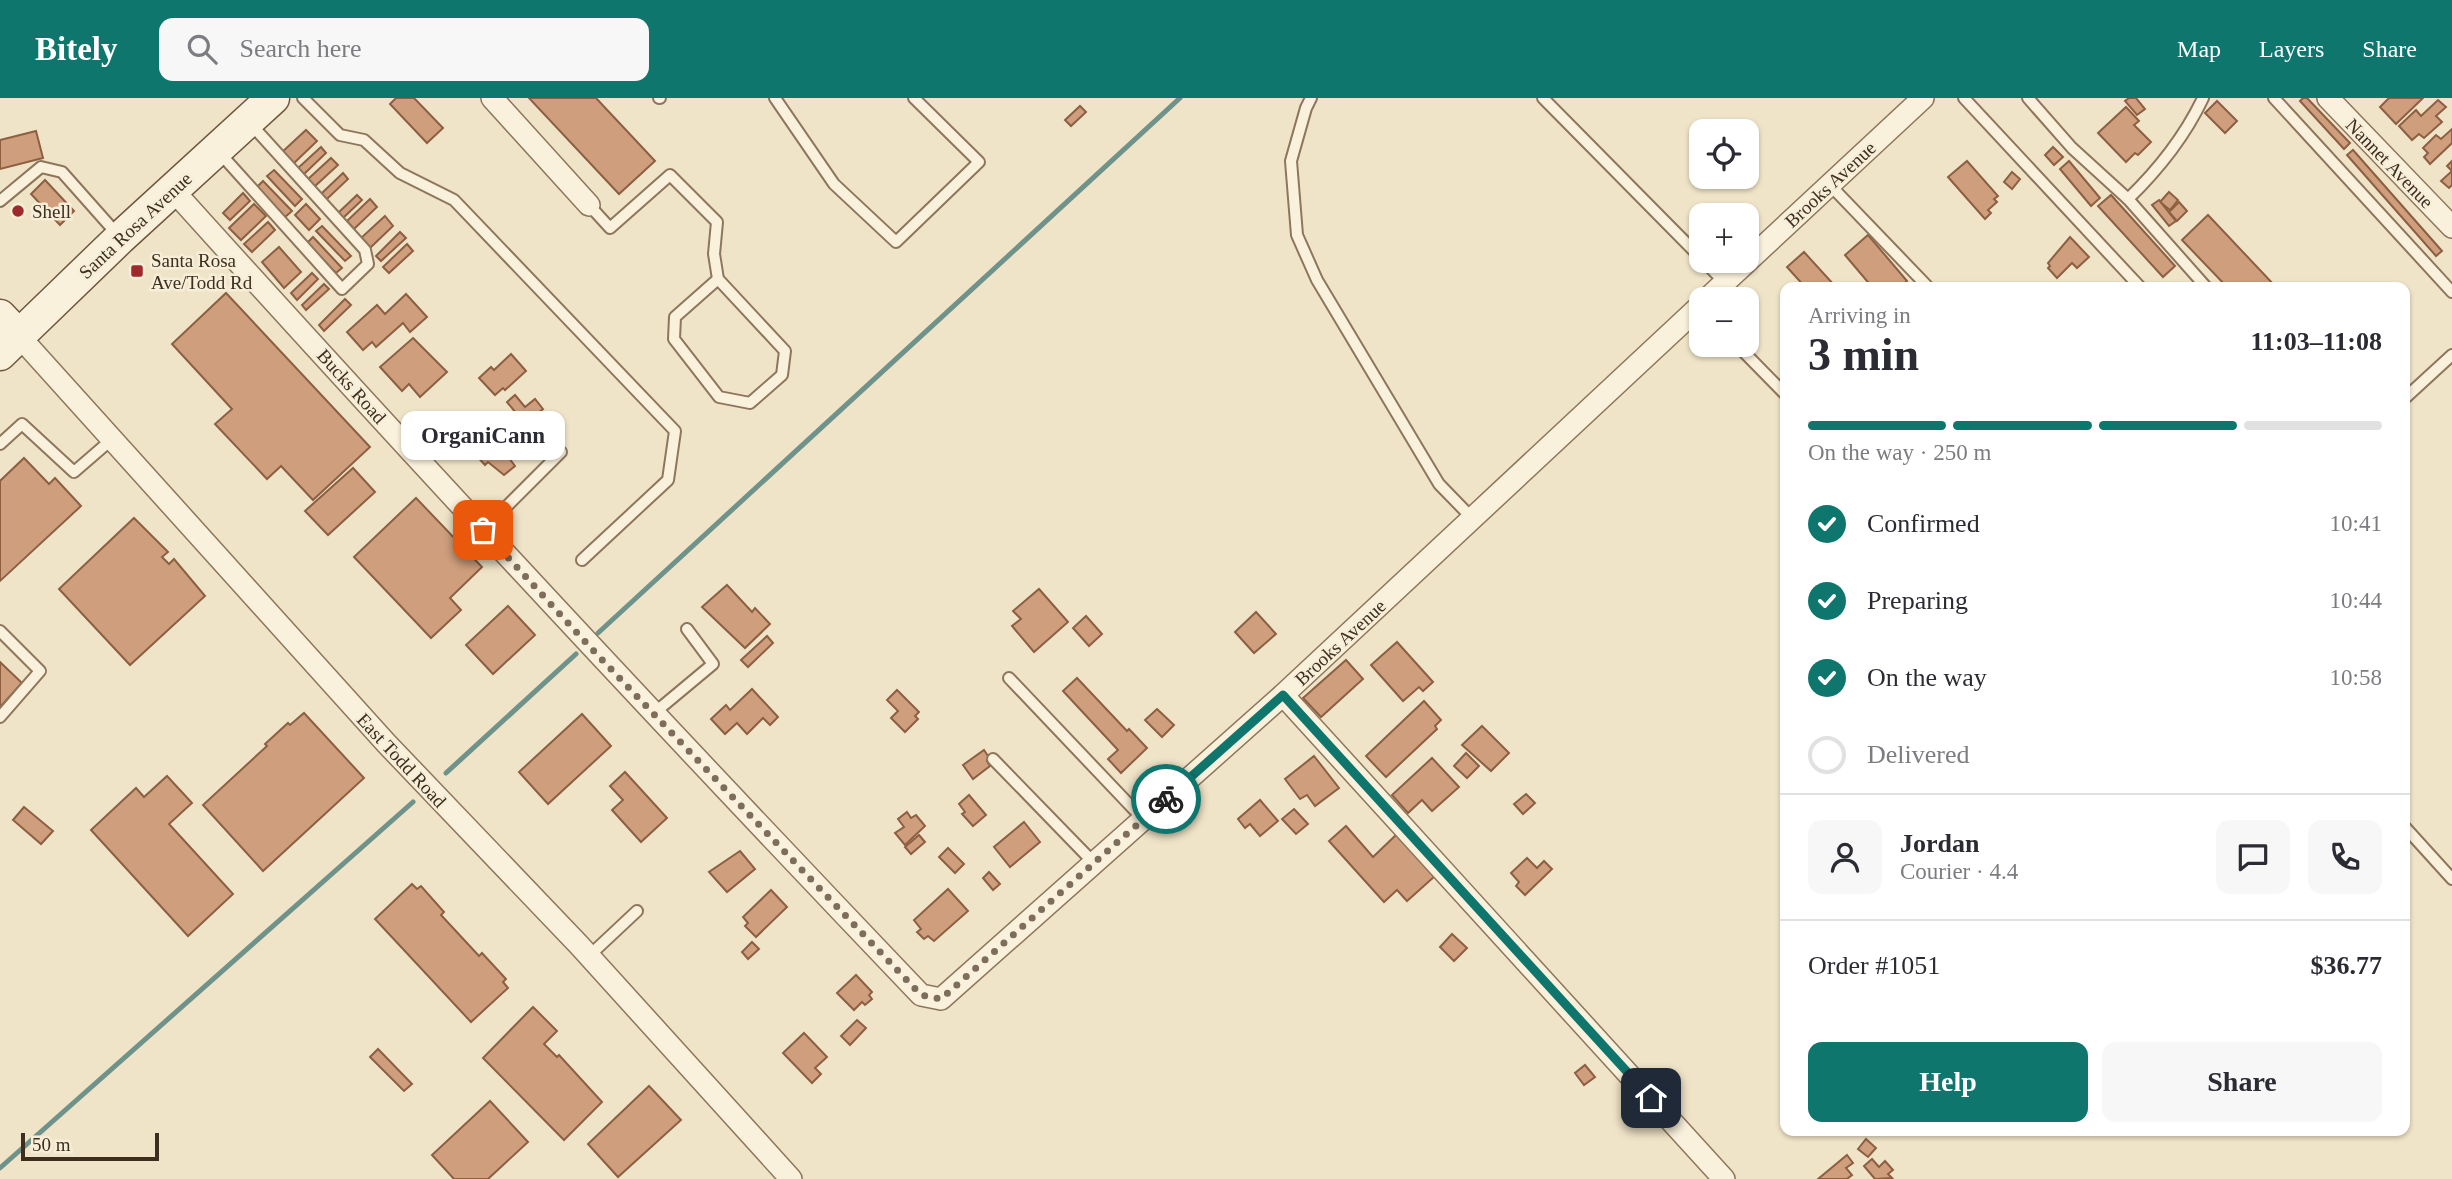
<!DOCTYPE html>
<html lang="en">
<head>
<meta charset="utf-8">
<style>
  body { margin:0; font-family:Georgia,serif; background:#f7f7f7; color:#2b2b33; height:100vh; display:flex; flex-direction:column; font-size:26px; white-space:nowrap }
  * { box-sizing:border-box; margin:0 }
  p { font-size:23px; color:#7c7c81 }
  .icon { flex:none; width:38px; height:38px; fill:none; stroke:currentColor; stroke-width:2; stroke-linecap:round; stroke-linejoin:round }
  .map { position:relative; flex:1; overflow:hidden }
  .details { position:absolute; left:1780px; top:184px; width:630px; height:854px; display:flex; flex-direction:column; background:#fff; border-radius:14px; box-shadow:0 2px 5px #0004 }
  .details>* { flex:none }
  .buttons { position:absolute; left:1689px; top:21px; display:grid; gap:14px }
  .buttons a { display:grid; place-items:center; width:70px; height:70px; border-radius:14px; background:#fff; box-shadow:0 2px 5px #0004; font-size:35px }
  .scale { position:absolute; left:21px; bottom:18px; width:138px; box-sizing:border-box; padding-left:7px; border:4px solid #3d2e20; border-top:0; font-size:19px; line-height:24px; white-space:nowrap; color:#3d2e20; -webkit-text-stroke:5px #f7eed8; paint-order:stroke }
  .pin { position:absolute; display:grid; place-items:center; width:60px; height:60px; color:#fff; margin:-30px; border-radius:14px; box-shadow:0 4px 10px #0006 }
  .courier { position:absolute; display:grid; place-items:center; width:70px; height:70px; margin:-35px; border:5px solid #0f766e; border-radius:50%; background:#fff; color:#222; box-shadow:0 2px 9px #0007 }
  .bubble { position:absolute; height:49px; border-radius:14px; background:#fff; box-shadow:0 2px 5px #0004; font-size:23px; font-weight:700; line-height:49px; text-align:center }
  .head em { font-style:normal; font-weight:700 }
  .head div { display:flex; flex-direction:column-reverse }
  .head { display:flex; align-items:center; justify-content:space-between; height:119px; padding:0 28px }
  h1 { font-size:46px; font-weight:700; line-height:52px }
  .bar { display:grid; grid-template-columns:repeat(4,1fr); gap:10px 7px; align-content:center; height:84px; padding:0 28px }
  .bar i { height:9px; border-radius:5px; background:#e1e1e2 }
  .bar .current { background:#0f766e }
  .bar p { grid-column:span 4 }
  .line { display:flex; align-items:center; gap:18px; padding:0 28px; border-top:2px solid #e1e1e2 }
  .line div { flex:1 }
  .round { display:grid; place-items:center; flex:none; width:74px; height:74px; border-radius:14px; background:#f7f7f7 }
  ol { padding:0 28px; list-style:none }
  li { display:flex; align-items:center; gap:21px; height:77px }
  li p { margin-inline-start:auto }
  li .icon { padding:7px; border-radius:50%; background:#0f766e; color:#fff; stroke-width:4 }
  li:last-child { color:#7c7c81 }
  li i { width:38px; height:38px; border:4px solid #e1e1e2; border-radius:50% }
  .button { display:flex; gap:14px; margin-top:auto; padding:14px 28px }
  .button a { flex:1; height:80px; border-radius:14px; background:#0f766e; color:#fff; font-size:28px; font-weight:700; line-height:80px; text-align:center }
  .button a+a { background:#f7f7f7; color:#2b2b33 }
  header { display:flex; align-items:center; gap:42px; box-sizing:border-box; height:98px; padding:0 35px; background:#0f766e; color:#fff }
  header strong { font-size:33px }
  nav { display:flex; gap:38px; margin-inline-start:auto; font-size:24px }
  .search { width:490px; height:63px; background:#f7f7f7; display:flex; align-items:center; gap:18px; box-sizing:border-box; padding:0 24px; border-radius:14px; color:#7c7c81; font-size:26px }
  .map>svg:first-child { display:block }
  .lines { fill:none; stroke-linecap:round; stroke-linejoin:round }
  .stream { stroke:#6f938a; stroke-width:5 }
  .building { fill:#cf9f7d; stroke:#8d5f41; stroke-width:2 }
  .service-casing { stroke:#8d765c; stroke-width:14 }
  .minor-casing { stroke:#8d765c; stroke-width:24 }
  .secondary-casing { stroke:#6f573f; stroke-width:35 }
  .service { stroke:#faf1dc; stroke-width:10 }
  .minor { stroke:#faf1dc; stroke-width:21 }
  .secondary { stroke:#faf1dc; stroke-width:32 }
  .done { stroke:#7c6e5b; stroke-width:7; stroke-dasharray:0 12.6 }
  .route { stroke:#0f766e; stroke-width:9 }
  .poi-dot { fill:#9e2a2b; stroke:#f7eed8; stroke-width:2.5 }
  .labels { text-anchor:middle; stroke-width:5; stroke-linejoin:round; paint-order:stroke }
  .street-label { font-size:19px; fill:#3d2e20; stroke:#f7eed8 }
  .poi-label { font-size:19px; fill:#3d2e20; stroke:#f7eed8; text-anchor:start }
</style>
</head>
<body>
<header>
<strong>Bitely</strong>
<div class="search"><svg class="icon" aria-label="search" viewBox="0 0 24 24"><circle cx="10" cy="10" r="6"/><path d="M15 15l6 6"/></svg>Search here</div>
<nav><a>Map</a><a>Layers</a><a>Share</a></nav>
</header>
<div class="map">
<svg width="2452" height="1081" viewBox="0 0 2452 1081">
  <rect width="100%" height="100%" fill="#f0e4c8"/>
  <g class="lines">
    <g class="stream">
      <polyline points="598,535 1180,0"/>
      <polyline points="446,675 576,556"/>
      <polyline points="0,1070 413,704"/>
    </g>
  </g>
  <g class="building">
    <polygon points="396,0 414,0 443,30 427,45 390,6"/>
    <polygon points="529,0 596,0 655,63 619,96"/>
    <polygon points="2129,0 2136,0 2145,11 2137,17 2125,3"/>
    <polygon points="2303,0 2307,0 2350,45 2344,51 2300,3"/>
    <polygon points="2389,0 2423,0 2396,26 2380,9"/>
    <polygon points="2438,2 2446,9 2436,18 2442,24 2424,40 2419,36 2412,42 2399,28 2416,12 2421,18"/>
    <polygon points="2217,3 2237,23 2225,35 2205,15"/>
    <polygon points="1080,8 1086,14 1071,28 1065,22"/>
    <polygon points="2126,9 2139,23 2134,27 2151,44 2138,57 2135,55 2126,64 2098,35"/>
    <polygon points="2452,31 2452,45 2430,66 2424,59 2428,55 2423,50 2436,37 2441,41"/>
    <polygon points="306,32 317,43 292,67 281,55"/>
    <polygon points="36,33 43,60 0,71 0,42"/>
    <polygon points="321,49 326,55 303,77 297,71"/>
    <polygon points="2053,49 2063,59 2054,67 2045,57"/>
    <polygon points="2353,52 2442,153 2436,158 2347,57"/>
    <polygon points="331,60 338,67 314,89 307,82"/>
    <polygon points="1967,63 1998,98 1994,101 1997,104 1988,112 1991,115 1985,121 1948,79"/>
    <polygon points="2069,63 2100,100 2091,108 2060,71"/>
    <polygon points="2452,63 2452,87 2449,90 2441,83 2452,73 2447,68"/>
    <polygon points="274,72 302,101 295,108 267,78"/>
    <polygon points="2012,74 2020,81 2012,91 2004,84"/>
    <polygon points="343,75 348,81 327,101 321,96"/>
    <polygon points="45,82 74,113 60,127 31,96"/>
    <polygon points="263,83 292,113 285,119 257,89"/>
    <polygon points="2169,94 2178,102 2170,112 2160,104"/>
    <polygon points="243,95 250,103 230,122 223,115"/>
    <polygon points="357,97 362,102 343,120 338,115"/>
    <polygon points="2111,97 2175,168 2163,179 2098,108"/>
    <polygon points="370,101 377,109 354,131 347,123"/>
    <polygon points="2159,102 2176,123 2169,128 2152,107"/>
    <polygon points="2179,104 2187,113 2177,123 2169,114"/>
    <polygon points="254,106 266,118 241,142 229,130"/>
    <polygon points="306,106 320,121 309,132 295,117"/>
    <polygon points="2208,117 2276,189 2227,189 2182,142"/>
    <polygon points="385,118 393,128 370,150 361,140"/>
    <polygon points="268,124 275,132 252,154 244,146"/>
    <polygon points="322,128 351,158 345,163 316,133"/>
    <polygon points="400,134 406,140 381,163 376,158"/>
    <polygon points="1868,137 1907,183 1900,189 1872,189 1845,157"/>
    <polygon points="313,139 342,170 336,175 307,145"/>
    <polygon points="2070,139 2089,159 2077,170 2072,165 2057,180 2048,170 2050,168 2048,165"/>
    <polygon points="407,146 413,153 389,175 383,169"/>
    <polygon points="279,149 301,174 284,190 262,164"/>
    <polygon points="1804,154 1835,188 1834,189 1805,189 1787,169"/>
    <polygon points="312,175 318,181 297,202 291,195"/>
    <polygon points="324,186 329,191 306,212 302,207"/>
    <polygon points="226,195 370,349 313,402 281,368 267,381 215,326 232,311 172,246"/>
    <polygon points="406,196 427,219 410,234 403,225 376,249 372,244 363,252 347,234 377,207 385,216"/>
    <polygon points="345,201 351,207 324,233 319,227"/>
    <polygon points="413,240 447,274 420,299 409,286 402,293 380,269"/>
    <polygon points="511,256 526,273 505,292 503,290 495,297 479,280 491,269 494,272"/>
    <polygon points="515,297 525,309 535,301 543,311 525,326 507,304"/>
    <polygon points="497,335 515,355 509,360 515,368 504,377 488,364 485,367 474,355"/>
    <polygon points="24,360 49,386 55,380 81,408 0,483 0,383"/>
    <polygon points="353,370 375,394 328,437 305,413"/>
    <polygon points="416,400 482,469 450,500 461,512 431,540 354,459"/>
    <polygon points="134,420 168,454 162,459 169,466 174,461 205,498 130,567 59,491"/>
    <polygon points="727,487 752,514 755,510 770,526 745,550 702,509"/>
    <polygon points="1039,491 1068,524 1034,554 1012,528 1021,521 1013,513"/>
    <polygon points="508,508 535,537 493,576 466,547"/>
    <polygon points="1256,514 1276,536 1254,555 1235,534"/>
    <polygon points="1086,518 1102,536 1089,548 1073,530"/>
    <polygon points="767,538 773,545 748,569 741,562"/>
    <polygon points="1397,544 1433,584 1423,593 1419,589 1403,603 1371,567"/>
    <polygon points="1346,562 1363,581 1321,619 1303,600"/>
    <polygon points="0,564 22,585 0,609"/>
    <polygon points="1077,580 1127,633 1129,631 1147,650 1121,675 1108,661 1118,652 1063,593"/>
    <polygon points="752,591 778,619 770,627 763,620 747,636 737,625 725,636 711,621 726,607 730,612"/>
    <polygon points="897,592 919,614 915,618 918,621 905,634 891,620 898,613 887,602"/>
    <polygon points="1424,603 1441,622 1435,628 1437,631 1386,679 1366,658"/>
    <polygon points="1157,611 1174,627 1162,639 1145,622"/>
    <polygon points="304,615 364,680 263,773 203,707 267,648 265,646 288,625 290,627"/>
    <polygon points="582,616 611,648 548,706 519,674"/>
    <polygon points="1482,628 1509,655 1491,673 1462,647"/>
    <polygon points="984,652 990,661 987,663 990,668 973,681 963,667"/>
    <polygon points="1466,655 1479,668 1467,680 1454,668"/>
    <polygon points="1314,658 1339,690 1315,708 1307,697 1300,701 1285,681"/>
    <polygon points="1432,660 1459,689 1432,713 1422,702 1408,715 1392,697"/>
    <polygon points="625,674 667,720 641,744 612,712 623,702 610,688"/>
    <polygon points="167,678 192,705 169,726 233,796 188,838 91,732 136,690 144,699"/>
    <polygon points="1526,696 1535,705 1523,716 1514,706"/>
    <polygon points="969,697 986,717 973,728 962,716 965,714 959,706"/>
    <polygon points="1260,702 1278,723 1260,738 1250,726 1245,730 1238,721"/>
    <polygon points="24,709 53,733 41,746 13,722"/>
    <polygon points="1294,711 1308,726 1296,736 1282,721"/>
    <polygon points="907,714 911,720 916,717 925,728 905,747 895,735 904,729 898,721"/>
    <polygon points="1024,724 1040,744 1010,769 994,749"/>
    <polygon points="1346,728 1373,759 1397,736 1435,778 1407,803 1397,792 1384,804 1329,743"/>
    <polygon points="919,737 925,744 911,756 905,749"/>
    <polygon points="948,750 964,766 955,775 939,759"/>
    <polygon points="740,753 755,771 727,794 709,774"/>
    <polygon points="1527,760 1537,770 1544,763 1552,771 1525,797 1516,788 1519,784 1511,775"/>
    <polygon points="989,774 1000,786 993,792 983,780"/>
    <polygon points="412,786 417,791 421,788 444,814 441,817 479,858 482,855 506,881 503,884 508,890 471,924 375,821"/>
    <polygon points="948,791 968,813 934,843 928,838 924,841 917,834 921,831 914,822"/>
    <polygon points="771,792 787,809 756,839 745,828 748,825 743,819"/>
    <polygon points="1452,836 1467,850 1454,863 1440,849"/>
    <polygon points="752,844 759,851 748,861 742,854"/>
    <polygon points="856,877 872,894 869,897 872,901 865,907 862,904 854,912 837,895"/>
    <polygon points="533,909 557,933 544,946 557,959 559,957 602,1004 564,1042 483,960"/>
    <polygon points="857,922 866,930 850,947 841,938"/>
    <polygon points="804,935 827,959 815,970 821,976 812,985 783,955"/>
    <polygon points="378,951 412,986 404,993 370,959"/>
    <polygon points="1585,967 1595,979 1584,987 1575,975"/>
    <polygon points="649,988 681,1022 618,1079 588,1046"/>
    <polygon points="490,1003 528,1044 488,1081 454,1081 432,1057"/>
    <polygon points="1866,1041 1876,1050 1868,1059 1858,1051"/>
    <polygon points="1847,1057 1853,1065 1846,1070 1852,1077 1847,1081 1818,1081"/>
    <polygon points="1872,1061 1879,1069 1885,1063 1893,1072 1888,1076 1892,1080 1875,1081 1864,1068"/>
  </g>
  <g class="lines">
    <g class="service-casing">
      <g id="service">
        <polyline points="303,0 340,37 364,42 400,75 454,102 675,333 668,382 582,462"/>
        <polyline points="659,0 660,0"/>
        <polyline points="775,0 834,86 896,144 979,64 914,0"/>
        <polyline points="1311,0 1306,10 1291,63 1297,137 1317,182 1439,386 1472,420"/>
        <polyline points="1543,0 1701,160"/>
        <polyline points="1964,0 2140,189"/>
        <polyline points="2028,0 2072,50 2128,101 2206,189"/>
        <polyline points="2274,0 2452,194"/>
        <polyline points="218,53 342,191 368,166 365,152 249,24"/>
        <polyline points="1830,87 1928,189"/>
        <path d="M2128 101C2159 71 2184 40 2203 0"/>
        <polyline points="0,103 41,69 62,74 117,136"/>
        <polyline points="589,107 610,130 670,77 717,124 714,156 718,181 785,253 782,277 750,305 719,299 674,241 675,219 718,181"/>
        <polyline points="1704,163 1725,185"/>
        <polyline points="1737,247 1785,296"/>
        <polyline points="2404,301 2452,257"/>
        <polyline points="0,346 22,326 74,374 111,342"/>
        <polyline points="483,432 561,354"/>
        <polyline points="0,533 40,573 0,619"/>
        <polyline points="1009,580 1143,721"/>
        <polyline points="653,616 713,566 687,531"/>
        <polyline points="993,661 1094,765"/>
        <polyline points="2404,728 2452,781"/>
        <polyline points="589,858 637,813"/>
      </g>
    </g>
    <g class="minor-casing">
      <g id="minor">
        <polyline points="492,0 589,107"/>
        <polyline points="2328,0 2452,129"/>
        <path d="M172 91C418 364 668 632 921 897L941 901 1283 597 1701 207"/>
        <polyline points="1707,201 1923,0"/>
        <polyline points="19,238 386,645 579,847 791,1081"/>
        <polyline points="1283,597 1724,1081"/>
      </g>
    </g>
    <g class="secondary-casing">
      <g id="secondary">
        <polyline points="0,218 19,238"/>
        <polyline points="0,256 120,140 273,0"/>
      </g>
    </g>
    <use href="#service" class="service"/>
    <use href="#minor" class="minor"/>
    <use href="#secondary" class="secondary"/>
  </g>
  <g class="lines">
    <polyline class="done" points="483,432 590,549 921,897 941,901 1166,701"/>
    <polyline class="route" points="1166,701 1283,597 1651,1000"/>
  </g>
  <g class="poi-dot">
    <circle cx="18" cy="113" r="7"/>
    <rect x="130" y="166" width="14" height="14" rx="3.5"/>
  </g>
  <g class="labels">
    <g class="street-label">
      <text transform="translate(2390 65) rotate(46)" y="7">Nannet Avenue</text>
      <text transform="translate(1830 86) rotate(-43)" y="7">Brooks Avenue</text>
      <text transform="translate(135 127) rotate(-43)" y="7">Santa Rosa Avenue</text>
      <text transform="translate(352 288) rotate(48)" y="7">Bucks Road</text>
      <text transform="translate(1340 544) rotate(-43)" y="7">Brooks Avenue</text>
      <text transform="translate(402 662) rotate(47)" y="7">East Todd Road</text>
    </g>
    <g class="poi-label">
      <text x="32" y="120">Shell</text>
      <text x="151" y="169">Santa Rosa<tspan x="151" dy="22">Ave/Todd Rd</tspan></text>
    </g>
  </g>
</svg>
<div class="buttons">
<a><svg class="icon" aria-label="locate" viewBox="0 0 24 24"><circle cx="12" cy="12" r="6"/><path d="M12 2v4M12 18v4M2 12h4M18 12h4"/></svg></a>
<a>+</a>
<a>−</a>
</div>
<div class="scale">50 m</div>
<div class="pin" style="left:483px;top:432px;background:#ea580c"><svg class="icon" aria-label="bag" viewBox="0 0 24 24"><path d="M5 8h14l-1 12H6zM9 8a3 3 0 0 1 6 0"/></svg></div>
<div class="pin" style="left:1651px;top:1000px;background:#1f2937"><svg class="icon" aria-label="home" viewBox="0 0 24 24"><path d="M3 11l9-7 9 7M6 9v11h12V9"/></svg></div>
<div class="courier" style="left:1166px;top:701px"><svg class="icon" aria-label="bike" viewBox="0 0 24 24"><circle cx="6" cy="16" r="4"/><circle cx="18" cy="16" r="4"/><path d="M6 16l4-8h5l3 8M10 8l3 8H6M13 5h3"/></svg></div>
<div class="bubble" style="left:401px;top:313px;width:164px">OrganiCann</div>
<section class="details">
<div class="head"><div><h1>3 min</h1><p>Arriving in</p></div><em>11:03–11:08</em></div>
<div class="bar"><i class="current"></i><i class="current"></i><i class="current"></i><i></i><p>On the way · 250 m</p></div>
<ol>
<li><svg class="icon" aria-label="check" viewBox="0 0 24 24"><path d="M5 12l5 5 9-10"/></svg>Confirmed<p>10:41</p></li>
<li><svg class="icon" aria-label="check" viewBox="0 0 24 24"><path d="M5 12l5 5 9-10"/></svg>Preparing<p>10:44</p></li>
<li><svg class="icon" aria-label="check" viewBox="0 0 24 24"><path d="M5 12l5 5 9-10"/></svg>On the way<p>10:58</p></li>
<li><i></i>Delivered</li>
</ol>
<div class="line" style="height:126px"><a class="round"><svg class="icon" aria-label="person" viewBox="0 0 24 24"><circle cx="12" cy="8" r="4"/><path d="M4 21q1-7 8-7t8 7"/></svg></a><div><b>Jordan</b><p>Courier · 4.4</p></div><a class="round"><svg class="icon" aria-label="chat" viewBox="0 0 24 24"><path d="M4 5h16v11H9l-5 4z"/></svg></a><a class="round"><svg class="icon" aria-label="phone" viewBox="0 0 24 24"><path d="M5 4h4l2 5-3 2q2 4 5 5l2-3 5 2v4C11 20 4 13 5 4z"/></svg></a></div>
<div class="line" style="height:91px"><div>Order #1051</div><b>$36.77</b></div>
<div class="button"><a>Help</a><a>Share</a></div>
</section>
</div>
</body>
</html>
